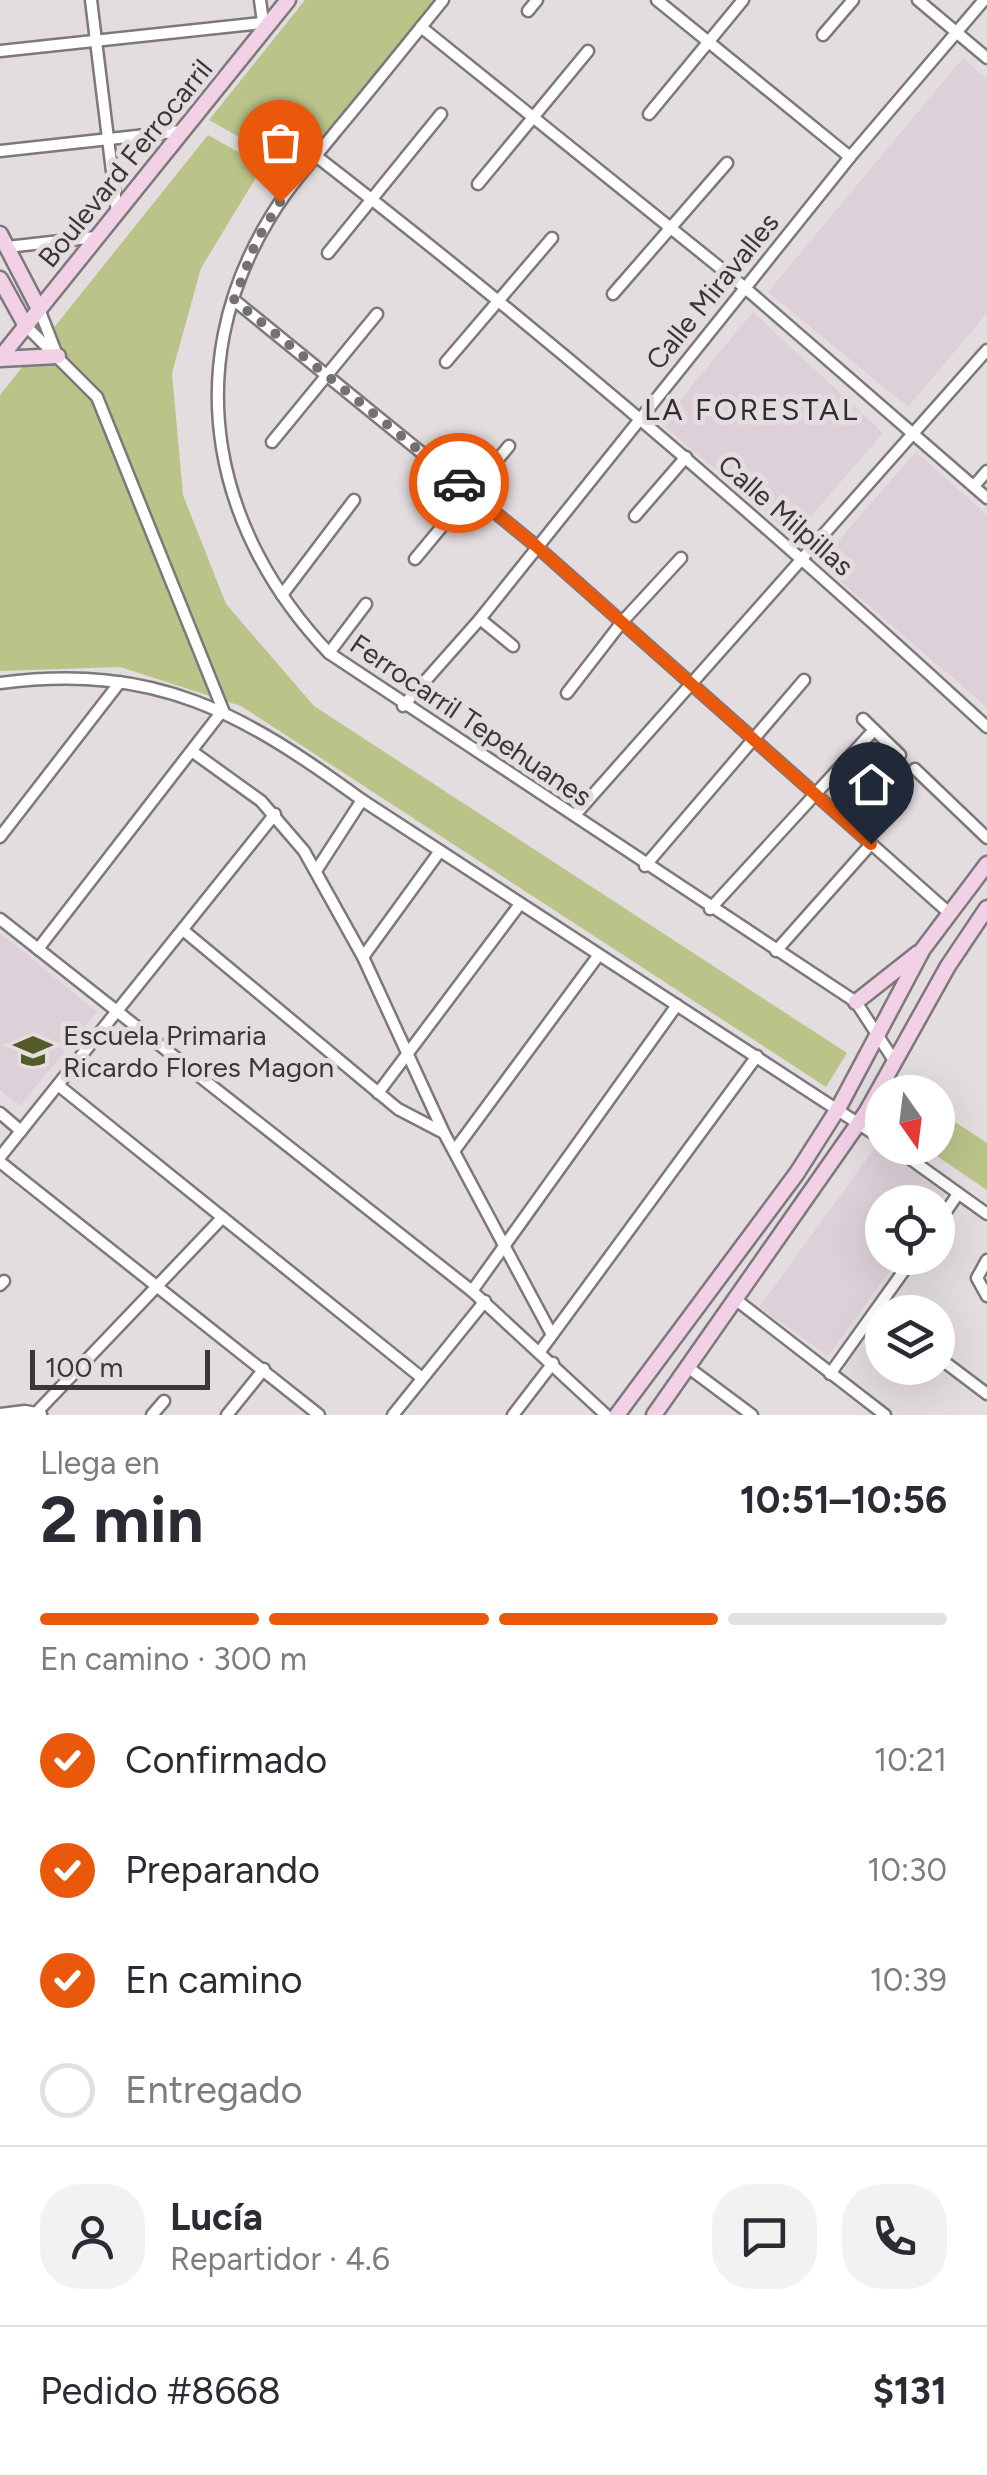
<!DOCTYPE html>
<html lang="es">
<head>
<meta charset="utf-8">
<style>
  body { margin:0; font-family:Figtree,sans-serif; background:#f2f2f3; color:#2b2b33; height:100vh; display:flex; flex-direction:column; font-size:38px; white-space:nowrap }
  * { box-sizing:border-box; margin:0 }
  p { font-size:32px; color:#7c7c81 }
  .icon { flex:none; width:55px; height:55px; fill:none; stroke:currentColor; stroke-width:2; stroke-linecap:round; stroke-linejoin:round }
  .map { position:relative; height:1415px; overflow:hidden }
  .drawer { display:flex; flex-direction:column; background:#fff; flex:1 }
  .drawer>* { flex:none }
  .needle { width:65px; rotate:166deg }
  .controls { position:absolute; left:865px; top:1075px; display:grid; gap:20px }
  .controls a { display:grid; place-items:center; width:90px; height:90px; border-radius:50%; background:#fff; box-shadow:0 10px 40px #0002; font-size:50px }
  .scale { position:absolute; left:30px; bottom:25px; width:180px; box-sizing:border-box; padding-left:10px; border:5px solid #3a3739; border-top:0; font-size:28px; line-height:35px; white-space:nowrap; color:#3a3739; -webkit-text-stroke:8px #e3dde0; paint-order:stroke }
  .pin { position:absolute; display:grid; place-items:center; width:85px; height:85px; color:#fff; margin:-102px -42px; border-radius:50% 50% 50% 0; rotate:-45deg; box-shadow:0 0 10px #0007 }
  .pin .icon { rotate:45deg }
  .courier { position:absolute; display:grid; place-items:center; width:100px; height:100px; margin:-50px; border:8px solid #ea580c; border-radius:50%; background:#fff; color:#222; box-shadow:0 2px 12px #0007 }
  .summary em { font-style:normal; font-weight:700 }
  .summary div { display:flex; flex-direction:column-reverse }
  .summary { display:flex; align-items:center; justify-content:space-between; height:170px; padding:0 40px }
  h1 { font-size:65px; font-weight:700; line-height:75px }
  .bar { display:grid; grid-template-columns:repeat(4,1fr); gap:15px 10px; align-content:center; height:120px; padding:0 40px }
  .bar i { height:12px; border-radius:8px; background:#e1e1e2 }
  .bar .on { background:#ea580c }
  .bar p { grid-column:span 4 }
  .line { display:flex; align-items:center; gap:25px; padding:0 40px; border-top:2px solid #e1e1e2 }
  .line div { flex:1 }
  .round { display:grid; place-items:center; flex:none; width:105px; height:105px; border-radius:40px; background:#f2f2f3 }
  ol { padding:0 40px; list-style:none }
  li { display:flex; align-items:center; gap:30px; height:110px }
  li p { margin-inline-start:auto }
  li .icon { padding:10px; border-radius:50%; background:#ea580c; color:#fff; stroke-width:4 }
  li:last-child { color:#7c7c81 }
  li i { width:55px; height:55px; border:5px solid #e1e1e2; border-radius:50% }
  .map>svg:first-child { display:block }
  .built { fill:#ded0d8 }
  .green { fill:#bac489 }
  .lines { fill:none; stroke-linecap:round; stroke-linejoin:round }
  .street-casing { stroke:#7e787b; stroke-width:15 }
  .secondary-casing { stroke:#7e787b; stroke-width:19 }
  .street { stroke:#fff; stroke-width:10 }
  .secondary { stroke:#f2d1e7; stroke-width:14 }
  .done { stroke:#757173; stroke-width:10; stroke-dasharray:0 18 }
  .route { stroke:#ea580c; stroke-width:12 }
  .labels { text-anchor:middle; stroke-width:10; stroke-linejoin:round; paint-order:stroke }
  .street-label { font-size:28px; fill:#3a3739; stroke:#e3dde0 }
  .poi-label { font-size:28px; fill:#3a3739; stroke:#e3dde0; text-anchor:start }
  .neighbourhood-label { font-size:30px; letter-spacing:2.5px; fill:#312c2f; stroke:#e3dde0 }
</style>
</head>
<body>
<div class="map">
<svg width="987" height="1415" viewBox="0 0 987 1415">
  <rect width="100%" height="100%" fill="#e3dde0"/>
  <g class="built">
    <polygon points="963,58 987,79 987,313 908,407 768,292"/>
    <polygon points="753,312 883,433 793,537 661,423"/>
    <polygon points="916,452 987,515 987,707 819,563"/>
    <polygon points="0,933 97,1012 20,1106 0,1090"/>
    <polygon points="877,1145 945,1194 938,1205 882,1202 882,1258 899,1258 828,1356 759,1307"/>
  </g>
  <g class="green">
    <polygon points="305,0 436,0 298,170 209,120"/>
    <polygon points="208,135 263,166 201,268 172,373 183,495 226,604 314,706 847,1053 826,1087 241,706 120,667 0,671 0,395"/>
    <polygon points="938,1111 987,1143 987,1190 925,1148 938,1148"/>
  </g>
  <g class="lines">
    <g class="street-casing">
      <g id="street">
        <polyline points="91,0 117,212"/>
        <polyline points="260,0 263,22"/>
        <path d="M443 0C408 43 373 87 337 130 313 160 287 188 268 221 179 370 214 532 329 653L856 1002 895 1062"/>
        <polyline points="657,0 850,157"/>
        <polyline points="918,0 987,58"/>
        <polyline points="528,11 537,0"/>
        <polyline points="421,27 744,287 987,498"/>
        <polyline points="823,35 853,0"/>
        <polyline points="0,51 271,22"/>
        <polyline points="649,114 743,0"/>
        <polyline points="0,151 182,131"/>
        <path d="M316 156C549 336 771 528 987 727"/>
        <polyline points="478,184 588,51"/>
        <polyline points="7,247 96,237"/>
        <polyline points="328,253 441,114"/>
        <polyline points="613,294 727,163"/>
        <polyline points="234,300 535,545 948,912"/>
        <polyline points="39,309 57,355"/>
        <polyline points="26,326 97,397 223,710 38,949"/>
        <polyline points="446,362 552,238"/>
        <polyline points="272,442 377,314"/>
        <polyline points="974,486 987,471"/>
        <polyline points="635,516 686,457"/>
        <polyline points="415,559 509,446"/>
        <polyline points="282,595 354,500"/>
        <polyline points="480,619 513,646"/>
        <polyline points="329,653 366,604"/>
        <path d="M0 683C156 663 241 712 362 800L882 1139"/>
        <polyline points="567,693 622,622 681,558"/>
        <polyline points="403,706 480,619 850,157 984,0"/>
        <polyline points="863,719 900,755"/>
        <polyline points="193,752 261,801 304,851 363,957 444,1133 551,1333"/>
        <polyline points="915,769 987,838"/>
        <polyline points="575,815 987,350"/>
        <polyline points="0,837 120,682"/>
        <polyline points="645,866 804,680"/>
        <polyline points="316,871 362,800"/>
        <polyline points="710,909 874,730"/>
        <polyline points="0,919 472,1291 606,1415"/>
        <polyline points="183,930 398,1109 444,1133"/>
        <polyline points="776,951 871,844"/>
        <polyline points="363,957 440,851"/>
        <polyline points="58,1085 422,1378"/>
        <polyline points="378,1093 520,904"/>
        <polyline points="0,1113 21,1131"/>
        <polyline points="895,1148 987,1214"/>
        <polyline points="454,1151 598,956"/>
        <polyline points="0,1157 275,814"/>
        <polyline points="0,1162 319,1415"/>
        <polyline points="938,1223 958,1194"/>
        <polyline points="987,1260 977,1278 987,1296"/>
        <polyline points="0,1285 4,1281"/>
        <polyline points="472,1291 677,1005"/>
        <polyline points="735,1299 885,1415"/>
        <polyline points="541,1350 757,1056"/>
        <polyline points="938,1357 987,1394"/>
        <polyline points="689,1368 752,1415"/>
        <polyline points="830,1374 913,1258"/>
        <polyline points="37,1412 222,1218"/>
        <polyline points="0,1414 25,1411 41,1414"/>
        <polyline points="152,1415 164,1401"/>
        <polyline points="227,1415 264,1369"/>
        <polyline points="393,1415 485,1301"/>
        <polyline points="513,1415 553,1363"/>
      </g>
    </g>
    <g class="secondary-casing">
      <g id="secondary">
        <polyline points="0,234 39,309"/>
        <polyline points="0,279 26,326"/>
        <polyline points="0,358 288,0"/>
        <polyline points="0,359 58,356"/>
        <polyline points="856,1002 918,953"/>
        <polyline points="617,1415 797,1173 839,1107 923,949 987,864"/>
        <polyline points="654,1415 867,1111 948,966 987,908"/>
      </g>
    </g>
    <use href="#street" class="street"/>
    <use href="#secondary" class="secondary"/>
  </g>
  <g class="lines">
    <polyline class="done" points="280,202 256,242 234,300 459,483"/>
    <polyline class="route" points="459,483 535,545 871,844"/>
  </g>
  <defs>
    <g id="school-bare" transform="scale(3)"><path d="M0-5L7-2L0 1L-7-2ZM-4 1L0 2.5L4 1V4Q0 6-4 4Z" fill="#535b29" stroke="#e3dde0" stroke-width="2.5" paint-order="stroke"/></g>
  </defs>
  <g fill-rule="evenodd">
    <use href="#school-bare" x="33" y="1051"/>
  </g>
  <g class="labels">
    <g class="street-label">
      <text transform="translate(125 163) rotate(-51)" y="10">Boulevard Ferrocarril</text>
      <text transform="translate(712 291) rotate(-51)" y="10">Calle Miravalles</text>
      <text transform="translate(786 515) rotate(41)" y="10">Calle Milpillas</text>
      <text transform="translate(471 720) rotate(34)" y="10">Ferrocarril Tepehuanes</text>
    </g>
    <g class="poi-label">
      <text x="63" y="1045">Escuela Primaria<tspan x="63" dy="32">Ricardo Flores Magon</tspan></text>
    </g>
    <g class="neighbourhood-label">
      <text x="752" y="420">LA FORESTAL</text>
    </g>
  </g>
</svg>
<div class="controls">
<a><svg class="needle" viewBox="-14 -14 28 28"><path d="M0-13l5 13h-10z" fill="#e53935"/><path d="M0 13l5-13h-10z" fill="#7c7c81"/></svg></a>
<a><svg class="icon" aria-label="locate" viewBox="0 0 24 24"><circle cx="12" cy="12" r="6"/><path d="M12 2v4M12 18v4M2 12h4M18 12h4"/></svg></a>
<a><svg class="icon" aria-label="layers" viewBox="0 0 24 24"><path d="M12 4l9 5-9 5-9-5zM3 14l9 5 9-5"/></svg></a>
</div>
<div class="scale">100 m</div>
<div class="pin" style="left:280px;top:202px;background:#ea580c"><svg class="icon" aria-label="bag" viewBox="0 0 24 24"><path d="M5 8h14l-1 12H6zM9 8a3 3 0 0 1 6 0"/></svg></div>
<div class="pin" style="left:871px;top:844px;background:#1f2937"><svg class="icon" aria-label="home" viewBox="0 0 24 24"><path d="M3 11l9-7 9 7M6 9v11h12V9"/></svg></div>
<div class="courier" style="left:459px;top:483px"><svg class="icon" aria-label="car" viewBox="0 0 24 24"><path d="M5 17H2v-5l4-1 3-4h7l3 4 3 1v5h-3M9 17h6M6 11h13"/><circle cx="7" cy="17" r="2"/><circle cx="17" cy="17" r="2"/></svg></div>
</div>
<section class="drawer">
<div class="summary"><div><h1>2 min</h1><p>Llega en</p></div><em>10:51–10:56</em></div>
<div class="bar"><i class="on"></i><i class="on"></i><i class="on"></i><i></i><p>En camino · 300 m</p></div>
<ol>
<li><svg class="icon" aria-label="check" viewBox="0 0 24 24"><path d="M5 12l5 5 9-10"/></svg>Confirmado<p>10:21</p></li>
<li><svg class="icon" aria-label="check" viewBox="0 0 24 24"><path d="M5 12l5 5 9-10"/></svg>Preparando<p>10:30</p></li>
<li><svg class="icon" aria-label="check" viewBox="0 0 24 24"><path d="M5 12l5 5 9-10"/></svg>En camino<p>10:39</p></li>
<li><i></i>Entregado</li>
</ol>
<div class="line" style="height:180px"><a class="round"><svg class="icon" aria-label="person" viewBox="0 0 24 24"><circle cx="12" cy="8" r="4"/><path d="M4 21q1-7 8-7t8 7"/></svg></a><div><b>Lucía</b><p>Repartidor · 4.6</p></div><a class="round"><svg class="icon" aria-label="chat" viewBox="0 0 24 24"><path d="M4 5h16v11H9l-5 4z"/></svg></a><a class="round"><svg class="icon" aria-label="phone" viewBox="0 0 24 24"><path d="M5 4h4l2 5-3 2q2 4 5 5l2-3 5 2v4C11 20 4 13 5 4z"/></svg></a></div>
<div class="line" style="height:130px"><div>Pedido #8668</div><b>$131</b></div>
</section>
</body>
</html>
